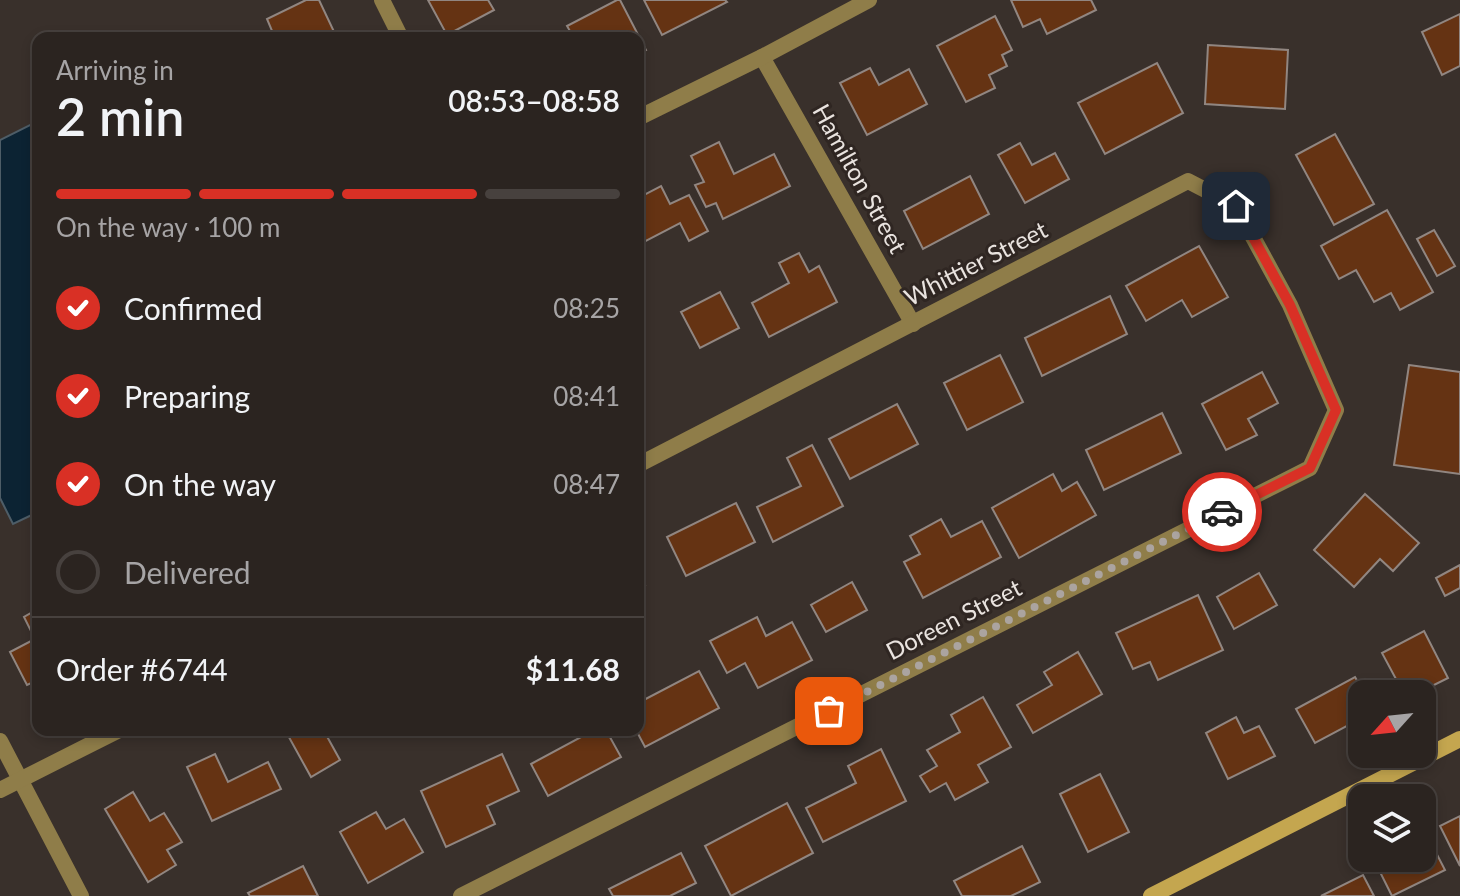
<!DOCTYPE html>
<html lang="en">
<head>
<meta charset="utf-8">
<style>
  body { margin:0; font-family:Lato,sans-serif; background:#37302d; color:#f1f3f6; height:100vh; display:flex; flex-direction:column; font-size:30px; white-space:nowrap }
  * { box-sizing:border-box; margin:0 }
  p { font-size:26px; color:#a6a4a5 }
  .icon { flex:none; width:44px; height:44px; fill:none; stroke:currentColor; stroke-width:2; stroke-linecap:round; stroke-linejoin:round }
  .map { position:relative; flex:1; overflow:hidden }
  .sheet { position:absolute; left:32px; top:32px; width:612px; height:704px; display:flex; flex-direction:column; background:#2b2420; border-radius:16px; box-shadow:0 4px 12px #0003,0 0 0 2px #47413e }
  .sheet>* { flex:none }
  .needle { width:52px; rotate:243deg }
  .fabs { position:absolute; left:1348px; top:680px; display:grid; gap:16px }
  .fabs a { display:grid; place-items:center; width:88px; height:88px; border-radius:16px; background:#2b2420; box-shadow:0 4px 12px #0003,0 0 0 2px #47413e; font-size:40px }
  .pin { position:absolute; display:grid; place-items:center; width:68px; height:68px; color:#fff; margin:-34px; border-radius:16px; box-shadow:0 4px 12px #0006 }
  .courier { position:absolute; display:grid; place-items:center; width:80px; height:80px; margin:-40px; border:6px solid #d93025; border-radius:50%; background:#fff; color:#222; box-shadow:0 2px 10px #0007 }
  .head em { font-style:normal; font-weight:600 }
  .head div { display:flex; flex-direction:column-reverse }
  .head { display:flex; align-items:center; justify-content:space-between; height:136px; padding:0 24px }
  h1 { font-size:52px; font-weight:600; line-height:60px }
  .bar { display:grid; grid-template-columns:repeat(4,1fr); gap:12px 8px; align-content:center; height:96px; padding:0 24px }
  .bar i { height:10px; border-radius:6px; background:#47413e }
  .bar .selected { background:#d93025 }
  .bar p { grid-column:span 4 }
  .line { display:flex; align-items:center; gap:20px; padding:0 24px; border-top:2px solid #47413e }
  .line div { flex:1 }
  ol { padding:0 24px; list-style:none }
  li { display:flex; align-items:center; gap:24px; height:88px }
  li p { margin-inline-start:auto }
  li .icon { padding:8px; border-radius:50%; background:#d93025; color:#fff; stroke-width:4 }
  li:last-child { color:#a6a4a5 }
  li i { width:44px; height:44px; border:4px solid #47413e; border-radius:50% }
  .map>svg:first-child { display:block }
  .water { fill:#0c2333; stroke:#4e5d67; stroke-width:2 }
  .building { fill:#653313; stroke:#918681; stroke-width:2 }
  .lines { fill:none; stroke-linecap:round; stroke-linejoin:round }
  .street { stroke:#8f7d49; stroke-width:16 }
  .secondary { stroke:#c4a64f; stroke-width:16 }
  .done { stroke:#aba4a0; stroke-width:8; stroke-dasharray:0 14.4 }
  .route { stroke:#d93025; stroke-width:10 }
  .labels { text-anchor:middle; stroke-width:6; stroke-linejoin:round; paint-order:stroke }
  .street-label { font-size:24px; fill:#e9e3df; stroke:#2f2622 }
</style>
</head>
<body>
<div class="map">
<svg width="1460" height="896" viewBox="0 0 1460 896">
  <rect width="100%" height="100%" fill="#39302b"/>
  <polygon class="water" points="38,121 38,512 13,524 0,498 0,140"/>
  <g class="building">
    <polygon points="306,0 319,0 337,38 275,38 267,19"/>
    <polygon points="428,0 488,0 494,10 447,35"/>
    <polygon points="617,0 620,0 646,50 638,54 638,38 574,38 567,26"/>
    <polygon points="644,0 725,0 727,2 662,35"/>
    <polygon points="1011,0 1091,0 1096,10 1047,34 1040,19 1023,27"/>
    <polygon points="1460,14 1460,66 1442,75 1422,32"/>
    <polygon points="995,16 1012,50 1002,55 1007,66 989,75 995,88 966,102 937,46"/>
    <polygon points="1208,45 1288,50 1285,109 1205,104"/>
    <polygon points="1157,63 1183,113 1105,154 1078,103"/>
    <polygon points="870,68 879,85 909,69 927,104 867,135 840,83"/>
    <polygon points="1335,134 1374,204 1334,225 1296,155"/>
    <polygon points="719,142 734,174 774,154 790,186 723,219 716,203 706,207 695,185 704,182 691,156"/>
    <polygon points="1020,143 1032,165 1055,153 1069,179 1025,203 998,155"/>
    <polygon points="970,176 989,214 923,249 904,211"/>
    <polygon points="661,186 670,204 689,195 708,231 689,241 680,223 642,243 638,235 638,198"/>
    <polygon points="1387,210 1433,292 1400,310 1391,293 1374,302 1356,270 1339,279 1321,246"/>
    <polygon points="1434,230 1455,266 1437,276 1417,239"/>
    <polygon points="1199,246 1228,297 1192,317 1182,300 1146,321 1126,286"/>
    <polygon points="799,253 809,272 819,266 837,302 769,337 752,303 789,283 779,263"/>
    <polygon points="720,292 739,328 700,348 681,312"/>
    <polygon points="1110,296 1127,334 1042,376 1025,338"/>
    <polygon points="1000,355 1023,402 967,430 944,383"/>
    <polygon points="1409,365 1460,372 1460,474 1394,465"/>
    <polygon points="1262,372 1278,403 1248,419 1257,435 1226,450 1202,404"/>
    <polygon points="897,404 918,444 850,479 829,439"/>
    <polygon points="1162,413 1181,453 1104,490 1086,450"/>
    <polygon points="812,445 843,506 773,542 757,507 801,486 787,458"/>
    <polygon points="1053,474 1062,491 1077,482 1096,515 1019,558 992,508"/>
    <polygon points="1365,494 1419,543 1393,571 1380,559 1354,587 1314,550"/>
    <polygon points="736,503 755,542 686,576 667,537"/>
    <polygon points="941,519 951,537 982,521 1001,557 923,598 904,562 920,554 910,536"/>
    <polygon points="1460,565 1460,588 1445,596 1436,578"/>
    <polygon points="638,571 645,585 638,589"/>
    <polygon points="1259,573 1277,605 1234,629 1217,597"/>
    <polygon points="852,582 867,610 826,632 811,605"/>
    <polygon points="1198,595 1223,650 1158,680 1150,662 1133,669 1116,633"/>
    <polygon points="38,609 38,680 27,685 10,652 35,639 24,617"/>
    <polygon points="757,617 766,636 792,622 812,660 758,688 745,663 727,673 710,641"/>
    <polygon points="1424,631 1448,678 1416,694 1404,694 1382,653"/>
    <polygon points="1078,652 1102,694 1033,733 1017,705 1052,685 1044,672"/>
    <polygon points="699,671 719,708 645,747 636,730 638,703"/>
    <polygon points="1355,677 1365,694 1362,694 1362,718 1315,743 1296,709"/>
    <polygon points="983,697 1011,747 978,765 988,782 955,800 946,783 930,792 920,776 937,766 927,750 960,732 951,715"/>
    <polygon points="1236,717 1244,733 1259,726 1275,756 1228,779 1206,733"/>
    <polygon points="285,730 327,730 324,731 340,760 311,777"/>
    <polygon points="594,730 606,730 621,757 548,796 531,764"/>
    <polygon points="881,749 906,801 823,842 806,808 856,783 848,766"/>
    <polygon points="215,754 228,782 268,762 281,789 212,821 187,767"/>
    <polygon points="502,754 519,791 487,806 495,824 446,847 421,791"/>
    <polygon points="1100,774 1129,832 1088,852 1060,794"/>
    <polygon points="133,792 150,821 164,813 182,842 167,850 176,865 148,882 105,809"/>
    <polygon points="787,803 813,853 731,896 705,846"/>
    <polygon points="376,812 386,829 404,819 423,852 368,883 340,832"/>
    <polygon points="1460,816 1460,866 1440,826"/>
    <polygon points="1430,841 1445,870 1392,896 1378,868 1397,858 1422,858 1422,845"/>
    <polygon points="1022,846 1040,882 1011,896 962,896 954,881"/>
    <polygon points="681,853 696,883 670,896 613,896 609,889"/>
    <polygon points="303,866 318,896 250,896 248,893"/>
    <polygon points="1363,875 1374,896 1321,896"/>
  </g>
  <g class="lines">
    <g class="street">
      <polyline points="382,0 401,38"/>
      <polyline points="762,57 913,324"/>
      <polyline points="638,118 762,57 869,0"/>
      <polyline points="0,741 81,896"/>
      <polyline points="0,790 119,730"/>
      <polyline points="461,896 1310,468 1336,410 1290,305 1236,206 1188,181 638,465"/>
    </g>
    <polyline class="secondary" points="1151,896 1460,739"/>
  </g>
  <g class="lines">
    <polyline class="done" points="829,711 1222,512"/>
    <polyline class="route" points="1222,512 1310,468 1336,410 1290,305 1236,206"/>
  </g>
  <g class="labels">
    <g class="street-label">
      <text transform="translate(859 179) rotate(61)" y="8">Hamilton Street</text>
      <text transform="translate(976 264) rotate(-27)" y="8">Whittier Street</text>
      <text transform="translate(954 620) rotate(-27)" y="8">Doreen Street</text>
    </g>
  </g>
</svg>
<div class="fabs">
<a><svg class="needle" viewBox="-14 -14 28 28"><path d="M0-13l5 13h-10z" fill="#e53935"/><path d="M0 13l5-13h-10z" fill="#a6a4a5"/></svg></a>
<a><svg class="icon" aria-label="layers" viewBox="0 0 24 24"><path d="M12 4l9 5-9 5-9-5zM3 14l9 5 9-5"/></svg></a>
</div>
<div class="pin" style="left:829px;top:711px;background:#ea580c"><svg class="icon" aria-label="bag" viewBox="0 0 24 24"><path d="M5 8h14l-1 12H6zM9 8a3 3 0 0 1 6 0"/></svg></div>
<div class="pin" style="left:1236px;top:206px;background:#1f2937"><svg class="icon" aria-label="home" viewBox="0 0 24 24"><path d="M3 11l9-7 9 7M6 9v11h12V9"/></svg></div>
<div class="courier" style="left:1222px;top:512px"><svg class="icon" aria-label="car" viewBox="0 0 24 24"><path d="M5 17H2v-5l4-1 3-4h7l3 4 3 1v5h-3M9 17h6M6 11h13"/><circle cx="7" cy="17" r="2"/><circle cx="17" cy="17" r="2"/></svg></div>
<section class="sheet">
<div class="head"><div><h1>2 min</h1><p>Arriving in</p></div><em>08:53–08:58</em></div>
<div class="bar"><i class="selected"></i><i class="selected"></i><i class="selected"></i><i></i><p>On the way · 100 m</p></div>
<ol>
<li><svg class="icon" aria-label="check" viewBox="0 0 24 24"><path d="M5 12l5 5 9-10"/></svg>Confirmed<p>08:25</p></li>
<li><svg class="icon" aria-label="check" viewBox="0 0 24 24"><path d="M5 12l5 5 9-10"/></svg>Preparing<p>08:41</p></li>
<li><svg class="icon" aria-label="check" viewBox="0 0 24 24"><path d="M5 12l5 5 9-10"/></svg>On the way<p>08:47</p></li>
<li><i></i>Delivered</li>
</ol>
<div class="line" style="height:104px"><div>Order #6744</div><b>$11.68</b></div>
</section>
</div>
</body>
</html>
